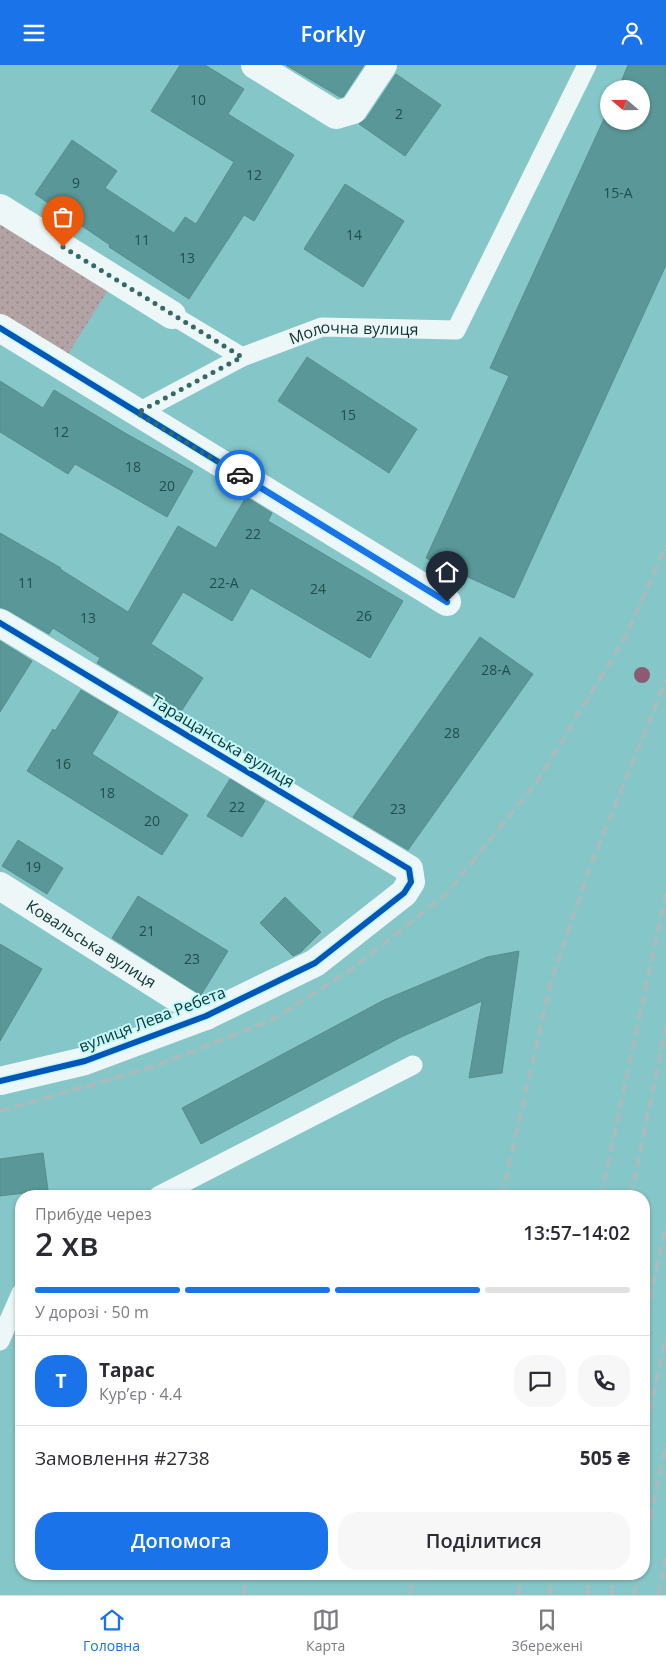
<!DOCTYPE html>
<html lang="uk">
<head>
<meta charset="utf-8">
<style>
  body { margin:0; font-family:"Open Sans",sans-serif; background:#f7f7f7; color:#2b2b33; height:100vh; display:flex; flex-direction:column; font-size:19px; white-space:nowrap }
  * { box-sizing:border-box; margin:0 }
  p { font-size:16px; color:#7c7c81 }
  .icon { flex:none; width:28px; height:28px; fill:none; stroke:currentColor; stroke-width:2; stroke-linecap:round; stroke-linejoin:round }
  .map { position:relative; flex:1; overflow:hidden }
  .panel { position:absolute; left:15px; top:1125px; width:635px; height:390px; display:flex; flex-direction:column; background:#fff; border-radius:20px; box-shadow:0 1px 4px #0004 }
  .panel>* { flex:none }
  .needle { width:32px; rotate:290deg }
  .fabs { position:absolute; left:600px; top:15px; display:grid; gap:10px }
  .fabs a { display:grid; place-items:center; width:50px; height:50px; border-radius:50%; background:#fff; box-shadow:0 1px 4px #0004; font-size:25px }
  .pin { position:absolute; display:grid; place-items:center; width:42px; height:42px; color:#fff; margin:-51px -21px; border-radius:50% 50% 50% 0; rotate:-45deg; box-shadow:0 0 5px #0007 }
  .pin .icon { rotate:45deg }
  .courier { position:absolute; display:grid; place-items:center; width:50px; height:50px; margin:-25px; border:4px solid #1a73e8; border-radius:50%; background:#fff; color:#222; box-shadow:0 1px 6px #0007 }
  .summary em { font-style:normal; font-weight:600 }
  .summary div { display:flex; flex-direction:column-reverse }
  .summary { display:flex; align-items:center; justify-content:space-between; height:85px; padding:0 20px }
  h1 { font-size:32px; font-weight:600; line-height:38px }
  .bar { display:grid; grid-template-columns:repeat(4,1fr); gap:8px 5px; align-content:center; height:60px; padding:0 20px }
  .bar i { height:6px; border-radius:4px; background:#e1e1e2 }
  .bar .active { background:#1a73e8 }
  .bar p { grid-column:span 4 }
  .line { display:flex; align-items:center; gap:12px; padding:0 20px; border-top:1px solid #e1e1e2 }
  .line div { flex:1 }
  .round { display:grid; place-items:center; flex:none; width:52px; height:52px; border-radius:20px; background:#f7f7f7 }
  .action { display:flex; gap:10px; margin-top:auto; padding:10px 20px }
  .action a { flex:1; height:58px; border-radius:20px; background:#1a73e8; color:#fff; font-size:20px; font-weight:600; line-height:58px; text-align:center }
  .action a+a { background:#f7f7f7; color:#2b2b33 }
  header { display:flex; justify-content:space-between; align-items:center; height:65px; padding:0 20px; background:#1a73e8; color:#fff; font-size:22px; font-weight:600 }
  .menu { display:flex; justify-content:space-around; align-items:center; height:70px; border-top:1px solid #e1e1e2; background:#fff; font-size:14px; color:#7c7c81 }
  .menu a { display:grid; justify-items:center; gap:2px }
  .menu .active { color:#1a73e8 }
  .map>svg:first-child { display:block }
  .park { fill:url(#park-dots) }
  .building { fill:#5a9798; stroke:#5a8c8d }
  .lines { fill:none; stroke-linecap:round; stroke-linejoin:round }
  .service { stroke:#edf7f7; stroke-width:19 }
  .minor { stroke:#edf7f7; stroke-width:28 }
  .rail { stroke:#abb; stroke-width:4; stroke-dasharray:10 5; stroke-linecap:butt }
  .cycleway-casing { stroke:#c3f8f9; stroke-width:9 }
  .cycleway { stroke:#0057b8; stroke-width:6 }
  .tree { fill:#8c5a71 }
  .done { stroke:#376869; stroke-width:5; stroke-dasharray:0 9 }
  .route { stroke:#1a73e8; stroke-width:6 }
  .labels { text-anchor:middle; stroke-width:4; stroke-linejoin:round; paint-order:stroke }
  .number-label { font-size:14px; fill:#204e4e }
  .street-label { font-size:16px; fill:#0d3536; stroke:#c3f8f9 }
</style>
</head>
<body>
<header><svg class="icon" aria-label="menu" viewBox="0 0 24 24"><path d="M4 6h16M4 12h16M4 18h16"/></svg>Forkly<svg class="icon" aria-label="person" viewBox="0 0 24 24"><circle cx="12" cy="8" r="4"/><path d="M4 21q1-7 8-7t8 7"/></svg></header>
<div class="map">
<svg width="666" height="1530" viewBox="0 0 666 1530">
  <defs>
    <pattern id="park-dots" width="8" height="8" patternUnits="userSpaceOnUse" patternTransform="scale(1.25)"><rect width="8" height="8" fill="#b3a3a5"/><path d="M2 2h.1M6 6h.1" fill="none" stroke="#908687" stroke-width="1.8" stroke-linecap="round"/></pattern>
  </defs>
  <rect width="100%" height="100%" fill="#85c7c8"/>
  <polygon class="park" points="0,153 110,222 65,294 0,254"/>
  <g class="building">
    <polygon points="180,0 205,0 244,24 228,49 294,90 254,156 244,150 189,234 109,182 110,180 35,129 72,75 117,106 105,123 174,168 185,152 196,159 234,97 151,46"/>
    <polygon points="286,0 364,0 343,32 340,32"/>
    <polygon points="628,0 666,0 666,200 514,533 426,493 509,311 490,303 609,43 609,56 641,56 641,24 618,24"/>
    <polygon points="396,9 441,40 405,91 359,59 366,54"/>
    <polygon points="345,119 404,156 363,222 304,184"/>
    <polygon points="307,292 417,364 389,408 278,336"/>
    <polygon points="0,316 43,343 54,325 125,368 193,406 167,452 75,399 68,409 0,367"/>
    <polygon points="246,432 272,448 268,456 403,536 370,593 251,523 232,556 183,527 151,579 203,613 180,648 97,598 100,593 53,563 49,569 8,545 0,542 0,468 61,503 60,504 128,547 178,461 216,483"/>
    <polygon points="480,572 533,609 408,785 353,752"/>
    <polygon points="0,576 32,596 0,647"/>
    <polygon points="81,625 118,647 92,689 188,750 162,790 27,706 53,664 55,666"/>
    <polygon points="230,714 265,736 242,772 207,751"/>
    <polygon points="18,775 63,803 47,829 2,801"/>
    <polygon points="138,831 228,886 201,930 112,873"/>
    <polygon points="285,832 321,867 301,887 293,891 260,858"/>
    <polygon points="0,879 42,904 0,976"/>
    <polygon points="519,886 502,1008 469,1013 482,936 401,972 201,1079 182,1043 384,935 487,892"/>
    <polygon points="43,1088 48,1125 0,1131 0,1094"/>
  </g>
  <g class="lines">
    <g class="service">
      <path id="s1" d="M172 250 242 292 322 262 456 265 587 0"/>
      <polyline points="137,348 242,292"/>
      <polyline points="158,1131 413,1000"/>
      <polyline points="0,1276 21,1228"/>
    </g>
    <g class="minor">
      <polyline points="255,0 336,50 353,45 383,0"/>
      <polyline points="0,143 172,250"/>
      <polyline points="0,263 447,537"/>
      <polyline points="0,558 409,804 411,817 404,828 315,898 206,951 85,996 0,1016"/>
      <path id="s2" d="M0 821 206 951"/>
    </g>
    <g class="rail">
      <polyline points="0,1046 153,1002 272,955 355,902 446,829 536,718 626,571 666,480"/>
      <polyline points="502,1131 551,917 590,802 666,615"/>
      <polyline points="601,1131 666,828"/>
      <polyline points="631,1131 666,961"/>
      <polyline points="644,1264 666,1160"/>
      <polyline points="644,1376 666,1271"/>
      <polyline points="644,1483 666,1379"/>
      <polyline points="244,1530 246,1509"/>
      <polyline points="410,1530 415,1509"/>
      <polyline points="518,1530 522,1509"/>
      <polyline points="549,1530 553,1509"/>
      <polyline points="587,1530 591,1509"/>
      <polyline points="611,1530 615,1509"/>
      <polyline points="634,1530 638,1509"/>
      <polyline points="658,1530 666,1492"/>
    </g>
    <g class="cycleway-casing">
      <g id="cycleway">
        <polyline points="0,263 447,537"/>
        <polyline points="0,558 409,804 411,817 404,828 315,898 206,951 85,996 0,1016"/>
      </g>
    </g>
    <use href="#cycleway" class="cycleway"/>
  </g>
  <circle class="tree" cx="642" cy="610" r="8"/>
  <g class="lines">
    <polyline class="done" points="63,182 242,292 137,348 240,410"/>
    <polyline class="route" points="240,410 447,537"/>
  </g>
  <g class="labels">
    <g class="number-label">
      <text x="198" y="40">10</text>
      <text x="399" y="54">2</text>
      <text x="254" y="115">12</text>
      <text x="76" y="123">9</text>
      <text x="618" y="133">15-А</text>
      <text x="354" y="175">14</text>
      <text x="142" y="180">11</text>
      <text x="187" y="198">13</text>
      <text x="348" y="355">15</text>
      <text x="61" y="372">12</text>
      <text x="133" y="407">18</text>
      <text x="167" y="426">20</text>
      <text x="253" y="474">22</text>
      <text x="26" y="523">11</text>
      <text x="224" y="523">22-А</text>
      <text x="318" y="529">24</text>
      <text x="364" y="556">26</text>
      <text x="88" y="558">13</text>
      <text x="496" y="610">28-А</text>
      <text x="452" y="673">28</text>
      <text x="63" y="704">16</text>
      <text x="107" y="733">18</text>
      <text x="237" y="747">22</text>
      <text x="398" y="749">23</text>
      <text x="152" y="761">20</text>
      <text x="33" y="807">19</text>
      <text x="147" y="871">21</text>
      <text x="192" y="899">23</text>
    </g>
    <g class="street-label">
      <text dy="6" stroke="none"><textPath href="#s1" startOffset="198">Молочна вулиця</textPath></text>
      <text transform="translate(223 676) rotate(31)" y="6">Таращанська вулиця</text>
      <text dy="6" stroke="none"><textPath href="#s2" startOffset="108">Ковальська вулиця</textPath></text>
      <text transform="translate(152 954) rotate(-21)" y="6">вулиця Лева Ребета</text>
    </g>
  </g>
</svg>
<div class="fabs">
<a><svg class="needle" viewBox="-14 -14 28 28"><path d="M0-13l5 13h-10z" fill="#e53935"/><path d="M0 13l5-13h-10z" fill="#7c7c81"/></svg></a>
</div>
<div class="pin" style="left:63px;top:182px;background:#ea580c"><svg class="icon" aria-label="bag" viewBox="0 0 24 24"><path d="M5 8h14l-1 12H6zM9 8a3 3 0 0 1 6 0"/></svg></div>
<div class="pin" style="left:447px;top:537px;background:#1f2937"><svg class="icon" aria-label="home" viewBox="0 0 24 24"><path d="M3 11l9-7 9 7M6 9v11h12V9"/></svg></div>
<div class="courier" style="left:240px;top:410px"><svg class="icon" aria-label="car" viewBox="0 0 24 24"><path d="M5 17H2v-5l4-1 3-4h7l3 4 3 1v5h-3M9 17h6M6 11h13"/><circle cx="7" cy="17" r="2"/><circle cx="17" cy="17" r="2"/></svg></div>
<section class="panel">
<div class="summary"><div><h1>2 хв</h1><p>Прибуде через</p></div><em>13:57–14:02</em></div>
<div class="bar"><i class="active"></i><i class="active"></i><i class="active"></i><i></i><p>У дорозі · 50 m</p></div>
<div class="line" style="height:90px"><b class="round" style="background:#1a73e8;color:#fff">Т</b><div><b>Тарас</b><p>Кур’єр · 4.4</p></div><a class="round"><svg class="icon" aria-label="chat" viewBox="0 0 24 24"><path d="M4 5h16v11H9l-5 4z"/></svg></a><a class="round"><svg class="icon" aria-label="phone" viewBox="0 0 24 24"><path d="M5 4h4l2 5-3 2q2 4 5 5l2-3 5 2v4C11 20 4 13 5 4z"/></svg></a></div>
<div class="line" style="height:65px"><div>Замовлення #2738</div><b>505 ₴</b></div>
<div class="action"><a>Допомога</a><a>Поділитися</a></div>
</section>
</div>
<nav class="menu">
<a class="active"><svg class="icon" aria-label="home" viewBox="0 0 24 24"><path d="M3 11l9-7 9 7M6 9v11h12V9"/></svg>Головна</a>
<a><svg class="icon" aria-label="map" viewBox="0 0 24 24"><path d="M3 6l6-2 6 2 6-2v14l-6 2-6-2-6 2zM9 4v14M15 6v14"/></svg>Карта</a>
<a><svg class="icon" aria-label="saved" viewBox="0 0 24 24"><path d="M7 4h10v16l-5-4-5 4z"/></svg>Збережені</a>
</nav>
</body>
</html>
